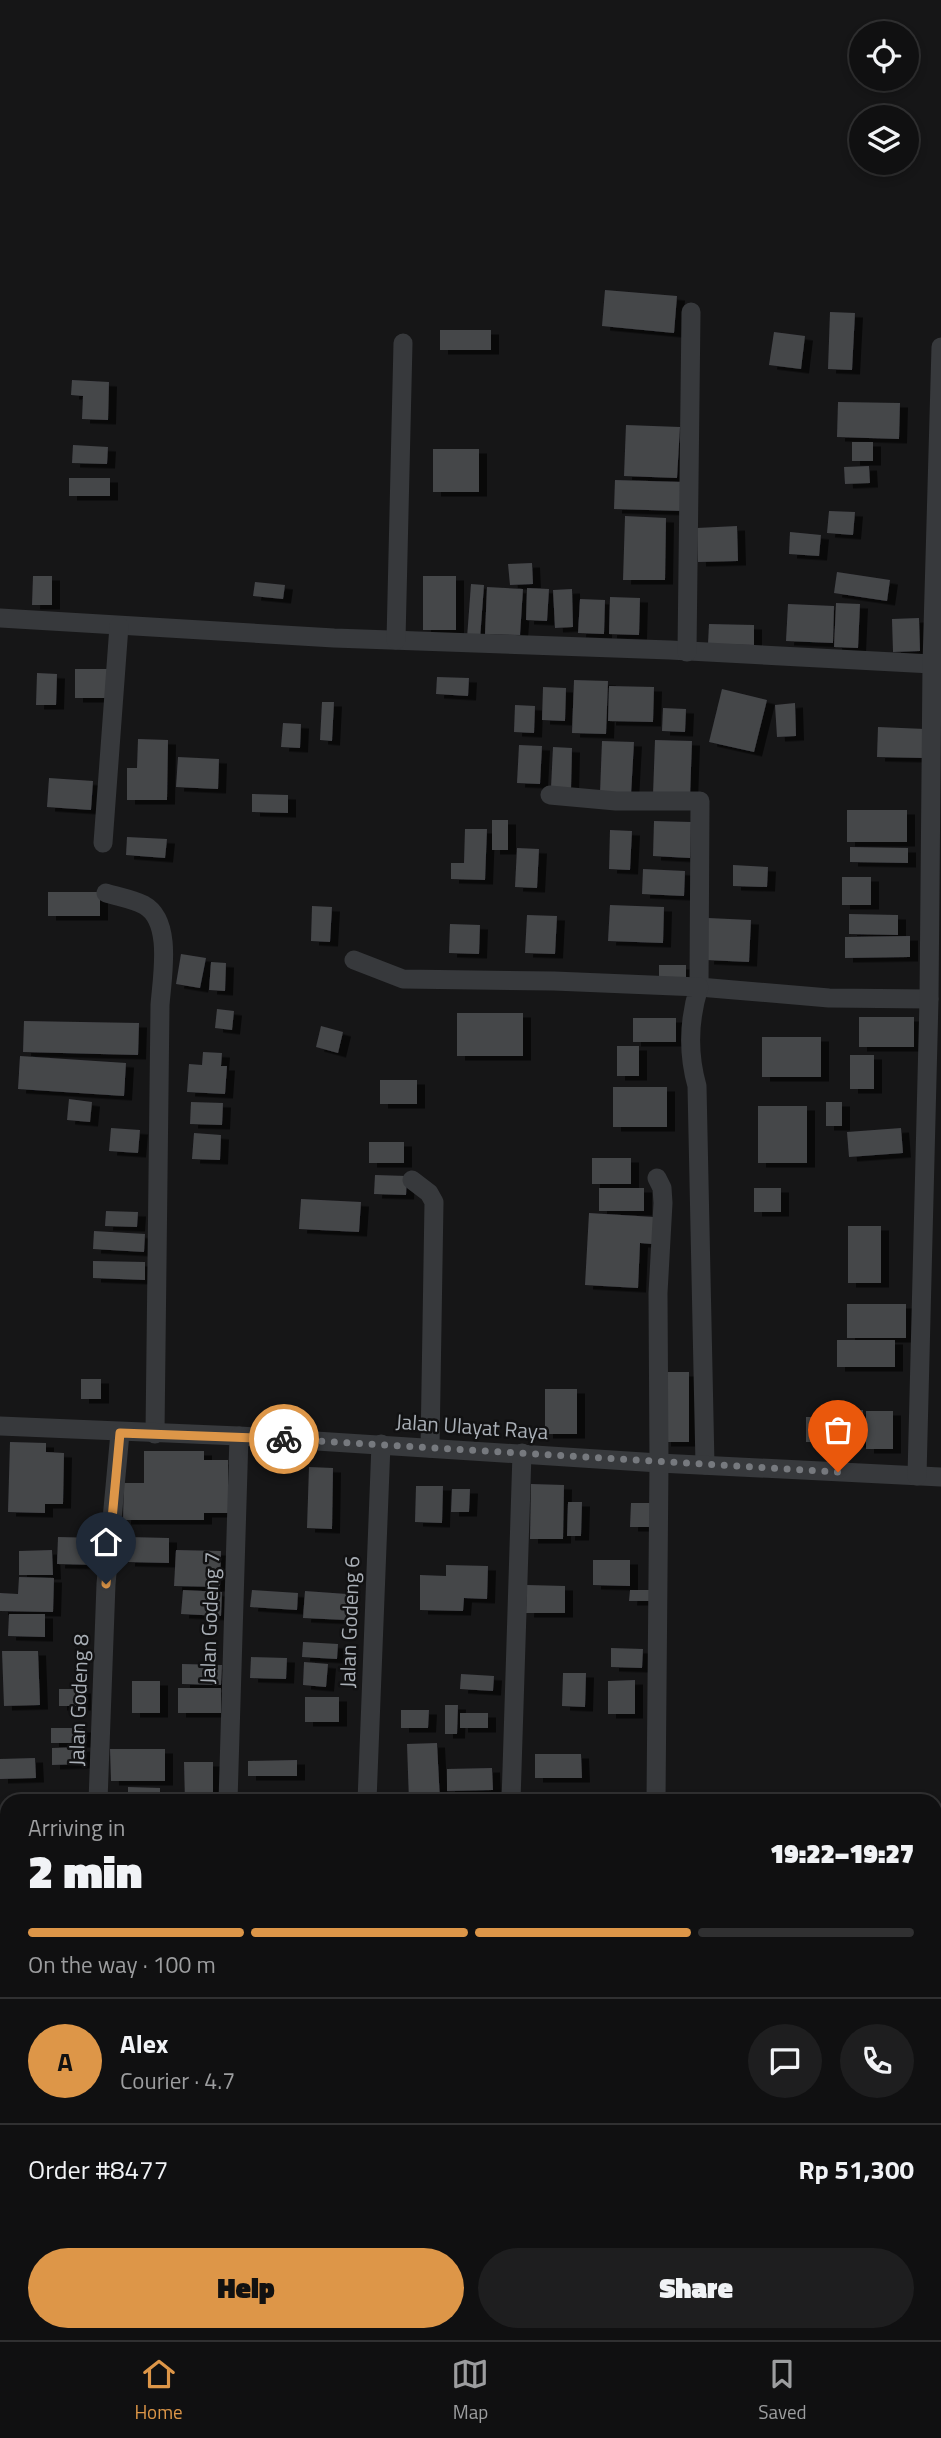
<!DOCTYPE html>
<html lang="en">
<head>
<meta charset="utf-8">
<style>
  body { margin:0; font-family:"Titillium Web",sans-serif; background:#1e1e1f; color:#f1f3f6; height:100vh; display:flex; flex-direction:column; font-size:26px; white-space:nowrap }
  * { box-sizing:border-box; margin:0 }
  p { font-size:23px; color:#9c9d9f }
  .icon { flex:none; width:38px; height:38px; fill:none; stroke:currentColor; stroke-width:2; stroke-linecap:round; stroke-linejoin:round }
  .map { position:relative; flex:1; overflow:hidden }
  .panel { position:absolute; left:0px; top:1794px; width:942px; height:548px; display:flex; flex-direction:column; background:#101011; border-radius:21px 21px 0 0; box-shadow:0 4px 10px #0003,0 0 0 2px #303031 }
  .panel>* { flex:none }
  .buttons { position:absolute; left:849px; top:21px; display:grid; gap:14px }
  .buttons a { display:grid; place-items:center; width:70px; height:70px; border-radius:50%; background:#101011; box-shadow:0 4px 10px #0003,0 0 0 2px #303031; font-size:35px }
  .pin { position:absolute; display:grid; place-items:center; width:60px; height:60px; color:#fff; margin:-72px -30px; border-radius:50% 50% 50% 0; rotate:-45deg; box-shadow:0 0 7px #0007 }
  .pin .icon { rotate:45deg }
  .courier { position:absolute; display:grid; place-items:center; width:70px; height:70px; margin:-35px; border:5px solid #dd9648; border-radius:50%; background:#fff; color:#222; box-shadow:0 2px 9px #0007 }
  .overview em { font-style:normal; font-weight:800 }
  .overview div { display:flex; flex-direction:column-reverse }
  .overview { display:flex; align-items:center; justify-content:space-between; height:119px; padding:0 28px }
  h1 { font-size:46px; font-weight:800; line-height:52px }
  .bar { display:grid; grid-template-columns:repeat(4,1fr); gap:10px 7px; align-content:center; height:84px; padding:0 28px }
  .bar i { height:9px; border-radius:5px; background:#303031 }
  .bar .selected { background:#dd9648 }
  .bar p { grid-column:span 4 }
  .line { display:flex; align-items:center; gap:18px; padding:0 28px; border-top:2px solid #303031 }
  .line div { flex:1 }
  .round { display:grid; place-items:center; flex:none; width:74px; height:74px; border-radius:37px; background:#1e1e1f }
  .action { display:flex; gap:14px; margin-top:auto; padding:14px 28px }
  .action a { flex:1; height:80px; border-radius:42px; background:#dd9648; color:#111; font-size:28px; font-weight:800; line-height:80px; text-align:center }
  .action a+a { background:#1e1e1f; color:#f1f3f6 }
  .tabs { display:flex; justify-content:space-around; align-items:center; height:98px; border-top:2px solid #303031; background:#101011; font-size:19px; color:#9c9d9f }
  .tabs a { display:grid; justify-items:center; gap:4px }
  .tabs .selected { color:#dd9648 }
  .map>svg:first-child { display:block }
  .building { fill:#45464a; filter:url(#shadow) }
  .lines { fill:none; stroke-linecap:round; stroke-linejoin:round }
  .lane { stroke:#37393c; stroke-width:10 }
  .street { stroke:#37393c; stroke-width:19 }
  .done { stroke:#76797e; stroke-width:7; stroke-dasharray:0 12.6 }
  .route { stroke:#dd9648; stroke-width:9 }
  .labels { text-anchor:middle; stroke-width:5; stroke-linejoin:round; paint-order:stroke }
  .street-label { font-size:21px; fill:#a9afb6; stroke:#111112 }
</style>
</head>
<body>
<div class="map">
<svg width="941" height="2340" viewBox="0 0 941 2340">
  <defs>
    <filter id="shadow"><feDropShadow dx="8" dy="4.5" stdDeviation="0" flood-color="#0009"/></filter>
  </defs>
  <rect width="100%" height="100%" fill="#161617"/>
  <g class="building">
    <polygon points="605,290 677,296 674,333 602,326"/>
    <polygon points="830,312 855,313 852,370 828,369"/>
    <rect x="440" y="330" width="51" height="20"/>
    <polygon points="774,332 805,336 801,369 769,365"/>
    <polygon points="72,380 109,382 108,420 82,419 83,396 71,395"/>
    <polygon points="838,402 900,403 899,439 837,437"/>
    <polygon points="626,425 680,427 677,478 624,476"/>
    <rect x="852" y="442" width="21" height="19"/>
    <polygon points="73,445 108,447 107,464 72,463"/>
    <rect x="433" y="449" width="46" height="43"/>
    <polygon points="869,466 870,483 845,484 844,467"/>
    <rect x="69" y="478" width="41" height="18"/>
    <polygon points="615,480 683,482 682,511 614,509"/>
    <polygon points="829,511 855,512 853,535 827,533"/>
    <polygon points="625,516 666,518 665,580 623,580"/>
    <polygon points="737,526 738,561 698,562 697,528"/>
    <polygon points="790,532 821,535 819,556 789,554"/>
    <polygon points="532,563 533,584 510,585 508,564"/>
    <polygon points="837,572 890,580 887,601 834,593"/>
    <polygon points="33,576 52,576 52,605 32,605"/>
    <rect x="423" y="576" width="33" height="54"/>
    <polygon points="255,582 285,585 283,599 253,596"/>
    <polygon points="471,584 484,585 480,639 467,638"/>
    <polygon points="487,587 523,589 520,635 485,634"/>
    <polygon points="527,588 549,589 547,621 526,620"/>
    <polygon points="572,589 573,627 555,628 553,590"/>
    <polygon points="610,597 640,598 639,635 609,634"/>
    <polygon points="580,599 605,600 604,634 578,633"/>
    <polygon points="836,603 860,604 858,648 834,647"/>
    <polygon points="788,604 834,606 833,643 786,641"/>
    <polygon points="919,618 920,651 893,652 892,619"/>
    <polygon points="709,624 754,625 754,645 708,644"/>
    <rect x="75" y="669" width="33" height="29"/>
    <polygon points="37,673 57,674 56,705 36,705"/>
    <polygon points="437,677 469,678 468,696 436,694"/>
    <polygon points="574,680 608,681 606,734 572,733"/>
    <polygon points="609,686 654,687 653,722 608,721"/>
    <polygon points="543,687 566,688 565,721 542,720"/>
    <polygon points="722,689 767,700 754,752 709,742"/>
    <polygon points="322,702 334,702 332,741 320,740"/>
    <polygon points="795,703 796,736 777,737 775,705"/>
    <polygon points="515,705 535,706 534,733 514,732"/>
    <polygon points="663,708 686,709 685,732 662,731"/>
    <polygon points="283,723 301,724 300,748 281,747"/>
    <polygon points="878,727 925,729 924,758 877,757"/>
    <polygon points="138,739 168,740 167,800 127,800 127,768 137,768"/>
    <polygon points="655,740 692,741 690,797 653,795"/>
    <polygon points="602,741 634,742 631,795 600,793"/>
    <polygon points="519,745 542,746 540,784 517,783"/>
    <polygon points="553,747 572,748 571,789 551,788"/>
    <polygon points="178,757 219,759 218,789 176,787"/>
    <polygon points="49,778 93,781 91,810 47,807"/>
    <polygon points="252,794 288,795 288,813 252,812"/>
    <rect x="847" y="810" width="60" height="32"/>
    <rect x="492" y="820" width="16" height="30"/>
    <polygon points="654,821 691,822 690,858 653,856"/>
    <polygon points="465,829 487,829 485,880 451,879 451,863 464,863"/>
    <polygon points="610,830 632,831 630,870 609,869"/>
    <polygon points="127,837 167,839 165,858 126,855"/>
    <polygon points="850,847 908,848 908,863 850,862"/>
    <polygon points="517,848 539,849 537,888 515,887"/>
    <polygon points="733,865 768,867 767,887 733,886"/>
    <polygon points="643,869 685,871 684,896 642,894"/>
    <rect x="842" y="877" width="29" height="28"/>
    <rect x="48" y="892" width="52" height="24"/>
    <polygon points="610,905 664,907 663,943 608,941"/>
    <polygon points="312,906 332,907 330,942 311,941"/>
    <polygon points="849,914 898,915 898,935 849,934"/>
    <polygon points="527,915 557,916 555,954 525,953"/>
    <polygon points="708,918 751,920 749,962 706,960"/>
    <polygon points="450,924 480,925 479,954 449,953"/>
    <polygon points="910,936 910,957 845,958 845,937"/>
    <polygon points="181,954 206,958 200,988 176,984"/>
    <polygon points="211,962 226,963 225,991 209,990"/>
    <rect x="659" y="965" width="27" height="15"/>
    <polygon points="217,1009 234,1011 232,1030 215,1028"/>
    <rect x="457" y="1013" width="66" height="43"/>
    <rect x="859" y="1017" width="55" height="30"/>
    <rect x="633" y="1018" width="43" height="24"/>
    <polygon points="24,1021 139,1023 138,1055 23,1052"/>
    <polygon points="321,1026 343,1032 338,1053 316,1047"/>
    <rect x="762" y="1037" width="59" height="40"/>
    <rect x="617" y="1046" width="22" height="30"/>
    <polygon points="203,1052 222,1053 221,1066 227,1066 225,1094 187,1092 189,1064 202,1065"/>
    <rect x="850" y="1055" width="24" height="34"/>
    <polygon points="20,1056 126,1063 124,1096 18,1089"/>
    <rect x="380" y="1080" width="37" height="24"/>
    <rect x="613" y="1087" width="54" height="40"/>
    <polygon points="69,1099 92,1102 90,1122 67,1120"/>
    <polygon points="191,1102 223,1103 222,1125 190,1124"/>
    <rect x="826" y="1102" width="16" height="24"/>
    <rect x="758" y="1106" width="49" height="57"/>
    <polygon points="111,1128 140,1130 138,1153 109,1151"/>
    <polygon points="901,1128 903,1153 849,1157 847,1132"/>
    <polygon points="194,1133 221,1135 220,1160 192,1159"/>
    <rect x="369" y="1142" width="35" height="21"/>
    <rect x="592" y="1158" width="39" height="26"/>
    <polygon points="375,1175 407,1176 406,1195 374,1194"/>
    <rect x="599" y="1188" width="45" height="23"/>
    <rect x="754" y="1188" width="27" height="24"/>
    <polygon points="301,1199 361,1202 359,1232 299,1229"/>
    <polygon points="106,1211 138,1212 137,1227 105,1226"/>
    <polygon points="589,1213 654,1217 652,1244 640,1243 638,1288 585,1285"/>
    <rect x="848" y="1226" width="33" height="57"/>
    <polygon points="94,1231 145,1234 144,1252 93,1249"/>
    <polygon points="93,1261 145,1262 145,1280 93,1278"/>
    <rect x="847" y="1304" width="59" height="34"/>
    <rect x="837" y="1340" width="58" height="27"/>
    <rect x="663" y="1372" width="26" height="70"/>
    <rect x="81" y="1379" width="20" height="20"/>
    <rect x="545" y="1389" width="32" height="45"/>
    <rect x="839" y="1410" width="24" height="33"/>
    <rect x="866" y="1411" width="27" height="38"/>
    <rect x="806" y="1417" width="23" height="25"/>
    <polygon points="10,1442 46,1443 46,1452 64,1453 63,1504 45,1504 45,1513 8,1512"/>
    <polygon points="144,1451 204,1451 204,1460 228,1460 228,1513 204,1513 204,1520 123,1520 124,1483 144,1483"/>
    <polygon points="309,1467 333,1468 332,1529 307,1528"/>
    <polygon points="531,1484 564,1485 563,1539 530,1539"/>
    <polygon points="416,1486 443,1486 442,1523 415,1522"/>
    <polygon points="452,1489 470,1489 469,1512 451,1512"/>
    <polygon points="568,1502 582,1502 581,1536 567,1536"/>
    <polygon points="631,1503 652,1503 651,1527 630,1527"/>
    <polygon points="58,1537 101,1538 100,1565 57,1564"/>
    <polygon points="128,1537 169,1538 169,1563 127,1562"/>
    <polygon points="52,1550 53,1575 19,1575 19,1551"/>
    <polygon points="176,1550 221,1551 220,1587 174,1586"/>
    <polygon points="593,1560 630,1560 630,1586 593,1585"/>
    <polygon points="446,1565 488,1566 487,1599 464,1598 463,1611 420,1610 420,1575 446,1576"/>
    <polygon points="19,1577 54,1578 53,1612 0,1611 0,1593 18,1594"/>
    <polygon points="527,1585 565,1586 565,1613 526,1613"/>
    <polygon points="183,1590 222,1592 221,1616 181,1614"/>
    <polygon points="252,1590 298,1593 297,1610 250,1607"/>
    <polygon points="630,1590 651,1590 650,1601 629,1601"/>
    <polygon points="305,1591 347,1594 346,1620 303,1618"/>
    <polygon points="9,1614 45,1614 45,1637 8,1636"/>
    <polygon points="303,1642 338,1644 337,1659 302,1657"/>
    <polygon points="611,1648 643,1649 642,1668 611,1667"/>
    <polygon points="2,1651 38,1651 40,1705 4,1706"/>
    <polygon points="251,1657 287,1658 286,1679 250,1678"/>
    <polygon points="304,1662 328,1664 326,1687 303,1685"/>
    <polygon points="182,1664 222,1665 221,1685 182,1684"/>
    <polygon points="563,1673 586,1673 585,1707 562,1706"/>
    <polygon points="461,1674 494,1676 493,1691 460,1689"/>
    <polygon points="635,1680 635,1714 608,1714 608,1681"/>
    <rect x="132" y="1681" width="28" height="32"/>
    <rect x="178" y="1688" width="43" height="25"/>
    <rect x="59" y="1689" width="24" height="17"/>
    <rect x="305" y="1697" width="34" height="25"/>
    <polygon points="445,1705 458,1705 457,1734 445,1734"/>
    <polygon points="401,1710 429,1710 428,1728 401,1728"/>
    <rect x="460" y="1713" width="28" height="15"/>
    <rect x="51" y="1728" width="32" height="15"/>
    <polygon points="437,1743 440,1801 409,1801 407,1744"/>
    <polygon points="82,1747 83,1764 52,1765 52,1748"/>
    <polygon points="110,1749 165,1749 165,1781 111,1781"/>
    <polygon points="535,1754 581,1754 582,1778 535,1778"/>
    <polygon points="35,1758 36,1778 0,1779 0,1759"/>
    <polygon points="297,1760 297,1776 248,1776 248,1761"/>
    <polygon points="184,1762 213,1762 213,1801 185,1801"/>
    <polygon points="492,1768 493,1790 447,1791 447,1769"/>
    <polygon points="128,1787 160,1788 160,1801 128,1801"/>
    <rect x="3" y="1865" width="4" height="45"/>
    <polygon points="934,1928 941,1928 941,1963 934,1964"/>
    <rect x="934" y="1973" width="7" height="28"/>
    <polygon points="934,2064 941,2064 941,2097 934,2098"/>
    <polygon points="0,2194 7,2194 7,2210 0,2209"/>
    <rect x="0" y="2212" width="7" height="20"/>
    <rect x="934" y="2234" width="7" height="21"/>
    <polygon points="934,2258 941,2258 940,2278 934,2278"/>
    <rect x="0" y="2303" width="7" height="20"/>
    <polygon points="3,2324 7,2324 7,2334 27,2334 27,2340 3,2340"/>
    <rect x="65" y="2336" width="20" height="4"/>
  </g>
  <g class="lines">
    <polyline class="lane" points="934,1823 941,1824"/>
    <g class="street">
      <polyline points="0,618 334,638 670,650 932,664"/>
      <polyline points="396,640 403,343"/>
      <polyline points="687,652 691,312"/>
      <polyline points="550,795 616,801 700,801 699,987 829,998 929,999"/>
      <polyline points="103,843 119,626"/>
      <path d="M106 893C119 897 132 899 144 905 173 921 162 977 160 1005L155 1434"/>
      <path d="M354 960 403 979 554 981 699 987C689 1019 688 1054 697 1086L705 1465"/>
      <polyline points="412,1180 429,1193 434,1202 430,1448"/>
      <polyline points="0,1426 239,1436 659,1463 941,1477"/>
      <polyline points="917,1476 929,999 932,664 941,347"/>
      <polyline points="98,1801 106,1584 120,1433"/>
      <polyline points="228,1801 239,1436"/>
      <polyline points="367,1801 381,1444"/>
      <polyline points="511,1801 522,1453"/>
      <polyline points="656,1801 659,1463 658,1293 663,1203 662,1188 657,1178"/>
      <polyline points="0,1921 7,1921"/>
      <polyline points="934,2019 941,2020"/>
      <polyline points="0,2145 7,2145"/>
      <polyline points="934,2217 941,2217"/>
      <polyline points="367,2334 465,2340"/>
      <polyline points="654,2340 886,2339 895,2334"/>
    </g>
  </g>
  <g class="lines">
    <polyline class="done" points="284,1439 838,1472"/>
    <polyline class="route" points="106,1584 120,1433 284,1439"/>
  </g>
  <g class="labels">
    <g class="street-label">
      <text transform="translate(472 1427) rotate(4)" y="7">Jalan Ulayat Raya</text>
      <text transform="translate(210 1618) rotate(-88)" y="7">Jalan Godeng 7</text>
      <text transform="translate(350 1622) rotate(-88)" y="7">Jalan Godeng 6</text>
      <text transform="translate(79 1700) rotate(-88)" y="7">Jalan Godeng 8</text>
    </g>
  </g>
</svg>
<div class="buttons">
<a><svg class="icon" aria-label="locate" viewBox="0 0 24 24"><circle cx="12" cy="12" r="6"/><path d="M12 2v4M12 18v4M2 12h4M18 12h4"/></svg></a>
<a><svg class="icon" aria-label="layers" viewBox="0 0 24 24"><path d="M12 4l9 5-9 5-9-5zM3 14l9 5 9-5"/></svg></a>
</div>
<div class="pin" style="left:838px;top:1472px;background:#ea580c"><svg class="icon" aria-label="bag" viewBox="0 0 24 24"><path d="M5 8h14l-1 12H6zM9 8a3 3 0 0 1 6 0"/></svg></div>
<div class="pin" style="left:106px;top:1584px;background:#1f2937"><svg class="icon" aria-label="home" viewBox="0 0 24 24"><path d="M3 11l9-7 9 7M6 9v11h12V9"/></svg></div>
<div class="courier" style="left:284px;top:1439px"><svg class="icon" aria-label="bike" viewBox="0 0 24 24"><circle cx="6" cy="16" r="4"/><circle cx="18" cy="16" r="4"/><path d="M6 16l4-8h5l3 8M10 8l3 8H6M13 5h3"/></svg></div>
<section class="panel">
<div class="overview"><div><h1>2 min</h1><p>Arriving in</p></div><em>19:22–19:27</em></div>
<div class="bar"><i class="selected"></i><i class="selected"></i><i class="selected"></i><i></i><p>On the way · 100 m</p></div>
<div class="line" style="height:126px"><b class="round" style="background:#dd9648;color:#111">A</b><div><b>Alex</b><p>Courier · 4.7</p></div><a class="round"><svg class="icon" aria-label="chat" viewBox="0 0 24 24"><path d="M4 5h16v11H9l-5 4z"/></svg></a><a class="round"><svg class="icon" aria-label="phone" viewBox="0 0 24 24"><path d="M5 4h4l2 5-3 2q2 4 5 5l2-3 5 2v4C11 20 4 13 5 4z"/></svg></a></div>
<div class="line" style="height:91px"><div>Order #8477</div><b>Rp 51,300</b></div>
<div class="action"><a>Help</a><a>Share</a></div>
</section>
</div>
<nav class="tabs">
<a class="selected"><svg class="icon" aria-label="home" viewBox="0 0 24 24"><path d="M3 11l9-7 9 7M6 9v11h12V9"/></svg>Home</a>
<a><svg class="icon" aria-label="map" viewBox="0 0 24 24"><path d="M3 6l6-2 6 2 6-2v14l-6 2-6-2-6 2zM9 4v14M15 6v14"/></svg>Map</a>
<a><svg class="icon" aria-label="saved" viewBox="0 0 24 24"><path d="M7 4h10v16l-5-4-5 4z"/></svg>Saved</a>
</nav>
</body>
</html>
